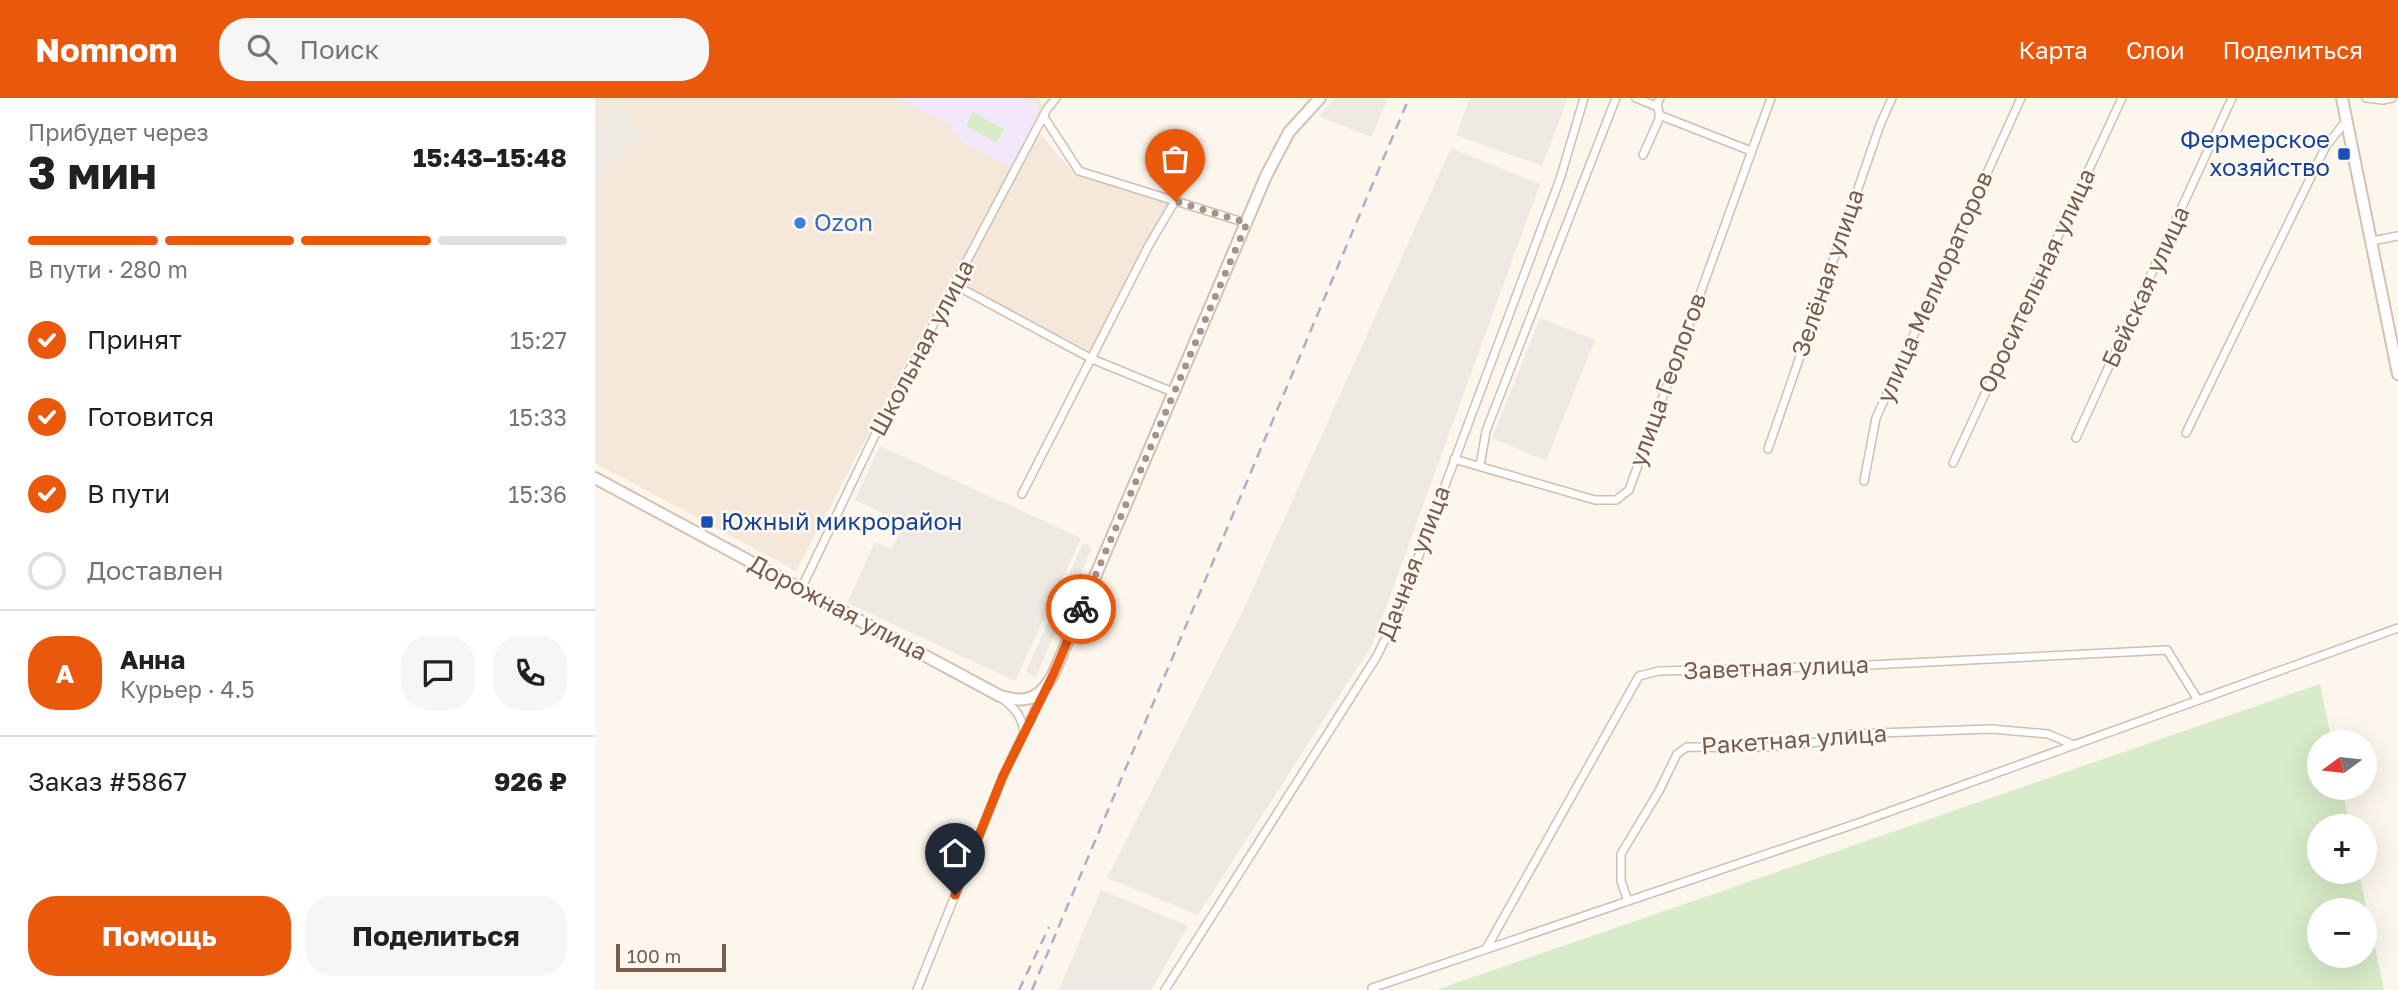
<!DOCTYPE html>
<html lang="ru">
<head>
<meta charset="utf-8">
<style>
  body { margin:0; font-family:"Golos Text",sans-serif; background:#f6f6f6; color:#202124; height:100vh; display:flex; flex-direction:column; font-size:26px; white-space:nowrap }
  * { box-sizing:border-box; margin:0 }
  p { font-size:23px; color:#757577 }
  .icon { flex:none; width:38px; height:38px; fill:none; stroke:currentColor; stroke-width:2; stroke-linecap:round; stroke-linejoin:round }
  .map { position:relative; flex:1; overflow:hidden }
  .drawer { display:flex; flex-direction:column; background:#fff; width:595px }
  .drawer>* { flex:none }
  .needle { width:46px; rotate:255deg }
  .tools { position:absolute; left:1712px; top:632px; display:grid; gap:14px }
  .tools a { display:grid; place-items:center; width:70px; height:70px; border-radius:50%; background:#fff; box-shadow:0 7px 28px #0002; font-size:35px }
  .scale { position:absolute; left:21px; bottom:18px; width:110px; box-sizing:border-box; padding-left:7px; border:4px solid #7a5c4d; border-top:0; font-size:19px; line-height:24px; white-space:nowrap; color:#7a5c4d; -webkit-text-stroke:5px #fffaf3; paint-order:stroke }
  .pin { position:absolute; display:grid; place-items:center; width:60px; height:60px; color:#fff; margin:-72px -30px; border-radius:50% 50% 50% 0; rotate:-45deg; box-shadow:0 0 7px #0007 }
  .pin .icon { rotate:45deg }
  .courier { position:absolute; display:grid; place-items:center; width:70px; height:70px; margin:-35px; border:5px solid #ea580c; border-radius:50%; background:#fff; color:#222; box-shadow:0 2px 9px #0007 }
  .overview em { font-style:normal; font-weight:700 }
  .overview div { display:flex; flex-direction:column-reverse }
  .overview { display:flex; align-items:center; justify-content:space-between; height:119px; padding:0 28px }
  h1 { font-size:46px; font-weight:700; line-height:52px }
  .bar { display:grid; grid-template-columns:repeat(4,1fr); gap:10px 7px; align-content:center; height:84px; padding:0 28px }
  .bar i { height:9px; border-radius:5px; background:#e0e0e0 }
  .bar .active { background:#ea580c }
  .bar p { grid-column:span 4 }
  .line { display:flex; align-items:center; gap:18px; padding:0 28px; border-top:2px solid #e0e0e0 }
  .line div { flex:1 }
  .round { display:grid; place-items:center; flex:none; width:74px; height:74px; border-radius:28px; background:#f6f6f6 }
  ol { padding:0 28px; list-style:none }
  li { display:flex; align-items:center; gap:21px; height:77px }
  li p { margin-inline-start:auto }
  li .icon { padding:7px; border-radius:50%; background:#ea580c; color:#fff; stroke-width:4 }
  li:last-child { color:#757577 }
  li i { width:38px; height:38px; border:4px solid #e0e0e0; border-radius:50% }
  .primary-button { display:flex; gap:14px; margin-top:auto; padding:14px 28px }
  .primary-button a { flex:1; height:80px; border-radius:28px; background:#ea580c; color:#fff; font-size:28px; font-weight:700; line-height:80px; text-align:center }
  .primary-button a+a { background:#f6f6f6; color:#202124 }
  header { display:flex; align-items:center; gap:42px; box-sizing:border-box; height:98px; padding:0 35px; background:#ea580c; color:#fff }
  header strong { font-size:33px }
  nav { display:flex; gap:38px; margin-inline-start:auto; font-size:24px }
  .search { width:490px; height:63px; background:#f6f6f6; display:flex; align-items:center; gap:18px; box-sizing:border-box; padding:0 24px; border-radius:28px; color:#757577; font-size:26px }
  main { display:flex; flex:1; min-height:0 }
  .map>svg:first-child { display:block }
  .residential { fill:#f5e8da }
  .industrial { fill:#efe9e4 }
  .education { fill:#f3e8fa }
  .green { fill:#d8ecc9; fill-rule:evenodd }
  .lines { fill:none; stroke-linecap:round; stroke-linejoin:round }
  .street-casing { stroke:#d1beb0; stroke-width:10 }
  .secondary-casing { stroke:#d6c0b0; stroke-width:14 }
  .street { stroke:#fff; stroke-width:7 }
  .secondary { stroke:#fff; stroke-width:10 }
  .rail { stroke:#b9a8c9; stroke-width:2.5; stroke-dasharray:10 7; stroke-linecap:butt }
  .done { stroke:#a89285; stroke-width:7; stroke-dasharray:0 12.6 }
  .route { stroke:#ea580c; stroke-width:9 }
  .transit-dot { fill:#1a4fb4; stroke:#fffaf3; stroke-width:2.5 }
  .shop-dot { fill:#3f7fe0; stroke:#fffaf3; stroke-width:2.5 }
  .labels { text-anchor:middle; stroke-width:5; stroke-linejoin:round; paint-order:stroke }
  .transit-label { font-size:24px; fill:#164399; stroke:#fffaf3; text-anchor:end }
  .shop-label { font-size:24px; fill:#366cbe; stroke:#fffaf3; text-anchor:start }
  .street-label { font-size:24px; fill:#7a5c4d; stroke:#fffaf3 }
</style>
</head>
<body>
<header>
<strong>Nomnom</strong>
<div class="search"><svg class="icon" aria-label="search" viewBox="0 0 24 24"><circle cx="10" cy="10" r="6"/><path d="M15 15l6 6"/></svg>Поиск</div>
<nav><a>Карта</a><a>Слои</a><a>Поделиться</a></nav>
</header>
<main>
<section class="drawer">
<div class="overview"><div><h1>3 мин</h1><p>Прибудет через</p></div><em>15:43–15:48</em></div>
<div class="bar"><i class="active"></i><i class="active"></i><i class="active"></i><i></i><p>В пути · 280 m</p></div>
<ol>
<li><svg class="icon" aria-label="check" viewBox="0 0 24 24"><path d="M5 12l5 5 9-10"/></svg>Принят<p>15:27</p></li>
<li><svg class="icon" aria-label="check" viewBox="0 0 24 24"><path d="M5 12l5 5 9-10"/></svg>Готовится<p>15:33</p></li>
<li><svg class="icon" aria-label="check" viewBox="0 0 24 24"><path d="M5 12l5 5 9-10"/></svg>В пути<p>15:36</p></li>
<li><i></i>Доставлен</li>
</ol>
<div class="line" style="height:126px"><b class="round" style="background:#ea580c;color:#fff">А</b><div><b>Анна</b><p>Курьер · 4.5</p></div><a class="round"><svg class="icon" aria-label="chat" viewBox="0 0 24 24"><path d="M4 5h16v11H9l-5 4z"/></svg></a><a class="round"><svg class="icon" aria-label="phone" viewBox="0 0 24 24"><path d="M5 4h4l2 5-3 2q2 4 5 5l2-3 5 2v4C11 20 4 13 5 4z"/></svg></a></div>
<div class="line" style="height:91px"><div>Заказ #5867</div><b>926 ₽</b></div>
<div class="primary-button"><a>Помощь</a><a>Поделиться</a></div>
</section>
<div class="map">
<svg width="1803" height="892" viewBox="0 0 1803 892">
  <rect width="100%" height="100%" fill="#fdf6ec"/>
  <polygon class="residential" points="0,0 444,0 449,11 441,31 477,73 575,104 550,144 494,253 356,180 201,473 0,365"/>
  <g class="industrial">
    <polygon points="740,0 793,0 776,39 724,18"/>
    <polygon points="875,0 973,0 947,68 861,37"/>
    <polygon points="24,9 49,39 0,79 0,27"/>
    <polygon points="856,50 945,86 778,545 603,817 512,780 646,517"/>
    <polygon points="945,220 1000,242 951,363 897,340"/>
    <polygon points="285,348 486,440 420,583 252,505 280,444 297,451 309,425 260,402"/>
    <polygon points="488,445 497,449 441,579 431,574"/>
    <polygon points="506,792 593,828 556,892 464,892"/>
  </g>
  <polygon class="education" points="303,0 438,0 444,12 417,70 369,46 353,26"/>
  <g class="green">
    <polygon points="378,14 409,31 402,45 371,28"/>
    <path d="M1725 586 1737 644H1724V690H1747L1755 728H1724V774H1764L1789 892H841ZM1724 812H1769V858H1724Z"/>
  </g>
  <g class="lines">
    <g class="street-casing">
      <g id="street">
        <polyline points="1041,0 1063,9"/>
        <polyline points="1771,0 1788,2 1797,0"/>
        <polyline points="1064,17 1156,53"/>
        <polyline points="449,19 484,73 651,125"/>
        <polyline points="1048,57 1065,19 1062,6 1065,0"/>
        <polyline points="1777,143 1803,138"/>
        <polyline points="360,187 497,261 580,295"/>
        <polyline points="1591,335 1731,48 1751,23"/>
        <polyline points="1481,340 1637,0"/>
        <polyline points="1173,351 1285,27 1297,0"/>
        <polyline points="859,361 1000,402 1021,402 1034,392 1176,0"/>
        <polyline points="1358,365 1527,0"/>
        <polyline points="885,368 891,333 1021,0"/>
        <polyline points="1269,383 1281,320 1426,0"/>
        <polyline points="427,396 554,147 580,103"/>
        <polyline points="206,491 281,335 452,11 461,0"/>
        <path d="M408 601C420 611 426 617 429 633"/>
        <path d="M1033 803 1026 783V756L1064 693 1082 656 1092 649C1134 650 1218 651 1255 636L1396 631 1453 636 1479 647"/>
        <polyline points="891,851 1044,578 1064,573 1255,568 1572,552 1603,602"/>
        <polyline points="777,890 1263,725 1803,530"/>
        <polyline points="322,892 408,678 449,593"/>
        <polyline points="570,892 782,558 800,521 965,81 989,0"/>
      </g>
    </g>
    <g class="secondary-casing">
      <g id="secondary">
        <polyline points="1747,0 1803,276"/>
        <path d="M0 380 405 598C432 606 444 601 458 577L671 78 694 34 725 0"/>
      </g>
    </g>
    <use href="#street" class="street"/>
    <use href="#secondary" class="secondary"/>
    <g class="rail">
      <polyline points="424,892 454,829"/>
      <polyline points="437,892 814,0"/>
    </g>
  </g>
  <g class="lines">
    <polyline class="done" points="486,511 652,125 580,103"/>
    <polyline class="route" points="360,797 408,678 458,577 486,511"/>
  </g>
  <g class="transit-dot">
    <rect x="1742" y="49" width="14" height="14" rx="3.5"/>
    <rect x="105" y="417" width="14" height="14" rx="3.5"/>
  </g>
  <circle class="shop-dot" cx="205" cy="125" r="7"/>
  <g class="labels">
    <g class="transit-label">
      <text x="1735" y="50">Фермерское<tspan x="1735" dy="28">хозяйство</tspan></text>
      <text x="126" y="432" text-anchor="start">Южный микрорайон</text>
    </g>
    <g class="shop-label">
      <text x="219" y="133">Ozon</text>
    </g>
    <g class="street-label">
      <text transform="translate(1233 175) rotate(-71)" y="8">Зелёная улица</text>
      <text transform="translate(1442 183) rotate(-65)" y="8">Оросительная улица</text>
      <text transform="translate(1340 189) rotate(-66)" y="8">улица Мелиораторов</text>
      <text transform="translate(1551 189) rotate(-65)" y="8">Бейская улица</text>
      <text transform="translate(327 250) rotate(-62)" y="8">Школьная улица</text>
      <text transform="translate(1073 282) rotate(-70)" y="8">улица Геологов</text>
      <text transform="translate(819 465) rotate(-69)" y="8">Дачная улица</text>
      <text transform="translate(243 510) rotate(28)" y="8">Дорожная улица</text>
      <text transform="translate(1181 570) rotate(-2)" y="8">Заветная улица</text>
      <text transform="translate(1199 642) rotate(-4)" y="8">Ракетная улица</text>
    </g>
  </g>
</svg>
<div class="tools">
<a><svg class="needle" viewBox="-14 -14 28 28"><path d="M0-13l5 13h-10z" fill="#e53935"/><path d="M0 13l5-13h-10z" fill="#757577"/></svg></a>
<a>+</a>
<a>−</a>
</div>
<div class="scale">100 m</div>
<div class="pin" style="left:580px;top:103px;background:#ea580c"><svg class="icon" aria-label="bag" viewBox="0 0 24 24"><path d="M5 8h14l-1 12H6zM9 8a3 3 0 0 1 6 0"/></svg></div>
<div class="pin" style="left:360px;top:797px;background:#1f2937"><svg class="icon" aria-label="home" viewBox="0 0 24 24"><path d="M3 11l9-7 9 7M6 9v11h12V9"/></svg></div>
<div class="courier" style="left:486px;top:511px"><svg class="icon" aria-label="bike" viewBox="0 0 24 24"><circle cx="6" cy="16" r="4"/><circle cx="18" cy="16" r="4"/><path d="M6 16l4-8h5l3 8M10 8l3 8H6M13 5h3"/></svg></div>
</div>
</main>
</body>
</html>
